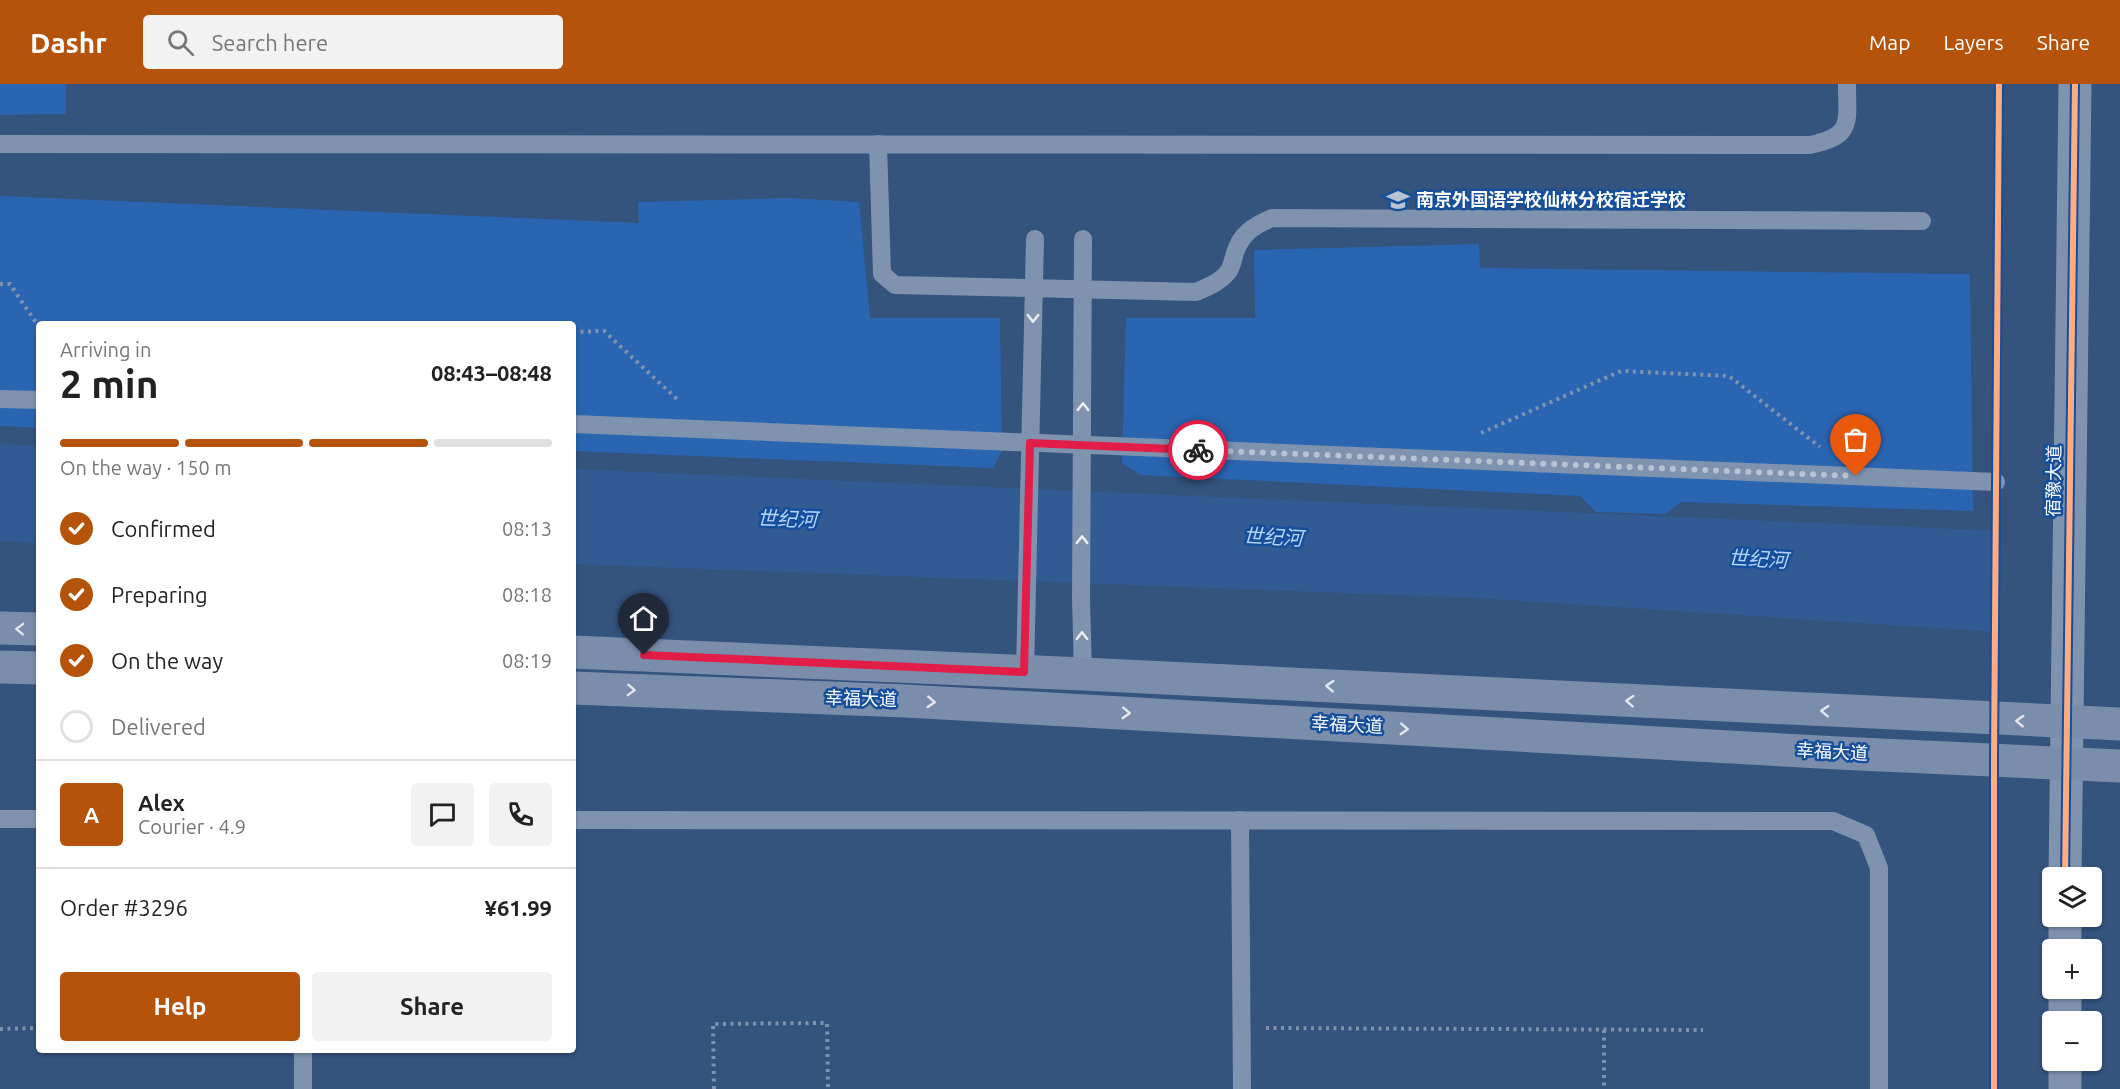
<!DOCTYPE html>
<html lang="en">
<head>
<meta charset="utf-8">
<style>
  body { margin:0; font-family:Ubuntu,"Noto Sans SC",sans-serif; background:#f2f2f2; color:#222; height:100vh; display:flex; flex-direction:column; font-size:22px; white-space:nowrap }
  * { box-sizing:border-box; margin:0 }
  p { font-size:20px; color:#767676 }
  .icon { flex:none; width:33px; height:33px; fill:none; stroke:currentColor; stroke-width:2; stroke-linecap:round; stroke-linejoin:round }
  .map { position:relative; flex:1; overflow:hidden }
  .details { position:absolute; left:36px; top:237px; width:540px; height:732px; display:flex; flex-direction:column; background:#fff; border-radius:6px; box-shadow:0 2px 4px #0004 }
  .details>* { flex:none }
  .controls { position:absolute; left:2042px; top:783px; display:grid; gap:12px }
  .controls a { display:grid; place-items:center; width:60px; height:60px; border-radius:6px; background:#fff; box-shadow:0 2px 4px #0004; font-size:30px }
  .pin { position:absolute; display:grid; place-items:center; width:51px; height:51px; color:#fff; margin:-62px -26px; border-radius:50% 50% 50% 0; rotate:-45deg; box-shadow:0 0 6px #0007 }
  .pin .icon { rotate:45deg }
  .courier { position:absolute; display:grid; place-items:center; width:60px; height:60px; margin:-30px; border:4px solid #e11d48; border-radius:50%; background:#fff; color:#222; box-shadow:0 2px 8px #0007 }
  .overview em { font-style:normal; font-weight:700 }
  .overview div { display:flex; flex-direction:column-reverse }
  .overview { display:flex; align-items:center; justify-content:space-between; height:102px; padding:0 24px }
  h1 { font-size:39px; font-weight:700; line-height:45px }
  .bar { display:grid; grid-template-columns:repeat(4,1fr); gap:9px 6px; align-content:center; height:72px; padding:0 24px }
  .bar i { height:8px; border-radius:4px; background:#e0e0e0 }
  .bar .selected { background:#b45309 }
  .bar p { grid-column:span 4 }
  .line { display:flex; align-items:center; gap:15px; padding:0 24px; border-top:2px solid #e0e0e0 }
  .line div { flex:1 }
  .round { display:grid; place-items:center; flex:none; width:63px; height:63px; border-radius:6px; background:#f2f2f2 }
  ol { padding:0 24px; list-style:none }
  li { display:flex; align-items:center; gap:18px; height:66px }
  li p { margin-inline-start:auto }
  li .icon { padding:6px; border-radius:50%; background:#b45309; color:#fff; stroke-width:4 }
  li:last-child { color:#767676 }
  li i { width:33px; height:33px; border:3px solid #e0e0e0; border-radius:50% }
  .action { display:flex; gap:12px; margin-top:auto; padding:12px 24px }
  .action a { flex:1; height:69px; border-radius:6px; background:#b45309; color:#fff; font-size:24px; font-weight:700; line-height:69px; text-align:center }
  .action a+a { background:#f2f2f2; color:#222 }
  header { display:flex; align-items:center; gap:36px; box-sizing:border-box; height:84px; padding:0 30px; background:#b45309; color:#fff }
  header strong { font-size:28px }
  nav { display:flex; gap:33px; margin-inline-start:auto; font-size:21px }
  .search { width:420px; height:54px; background:#f2f2f2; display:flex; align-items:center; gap:15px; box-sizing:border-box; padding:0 21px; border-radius:6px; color:#767676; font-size:22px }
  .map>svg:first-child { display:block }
  .green { fill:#2a65b2 }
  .water { fill:#325b93 }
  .pier { fill:#34537d }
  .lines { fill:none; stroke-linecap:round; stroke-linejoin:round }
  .path { stroke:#7f93af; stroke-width:4; stroke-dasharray:3 4.5; stroke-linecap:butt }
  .service { stroke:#7f93af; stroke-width:18 }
  .tertiary { stroke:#7f93af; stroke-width:33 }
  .secondary { stroke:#7a8eab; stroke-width:33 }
  .cycleway-casing { stroke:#154e9c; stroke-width:10 }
  .cycleway { stroke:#ffac80; stroke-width:6 }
  .oneway { stroke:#eceff3 }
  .oneway2 { stroke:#e4e8ee }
  .done { stroke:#b8c3d2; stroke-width:6; stroke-dasharray:0 10.8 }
  .route { stroke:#e11d48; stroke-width:8 }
  .labels { text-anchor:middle; stroke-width:5; stroke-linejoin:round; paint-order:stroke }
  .poi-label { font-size:18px; font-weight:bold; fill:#fff; stroke:#154e9c; text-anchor:start }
  .street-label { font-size:18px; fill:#fff; stroke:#154e9c }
  .water-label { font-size:20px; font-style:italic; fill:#b7d5f9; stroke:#154e9c }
</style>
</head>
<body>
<header>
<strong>Dashr</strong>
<div class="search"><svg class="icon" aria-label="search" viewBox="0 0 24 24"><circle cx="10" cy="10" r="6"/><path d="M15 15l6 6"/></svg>Search here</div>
<nav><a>Map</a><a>Layers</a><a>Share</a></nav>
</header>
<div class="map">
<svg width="2120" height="1005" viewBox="0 0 2120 1005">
  <rect width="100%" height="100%" fill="#34537d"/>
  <g class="green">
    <polygon points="0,0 66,0 66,30 0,31"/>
    <polygon points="0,112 639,139 638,118 790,114 859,118 870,234 1000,234 1002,367 993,384 573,367 573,240 39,240 39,344 0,342"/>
    <polygon points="1479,160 1480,184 1970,190 1973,427 1681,418 1665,430 1596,428 1580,412 1141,391 1122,379 1126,234 1255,234 1254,166"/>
  </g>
  <g class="water">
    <polygon points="0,360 39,362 39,459 0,457"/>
    <polygon points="573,385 2120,452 2120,552 1997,548 1477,514 573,480"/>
  </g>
  <polygon class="pier" points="1991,443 2120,449 2120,555 1990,551"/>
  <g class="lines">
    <g class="path">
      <polyline points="0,200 10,200 39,243"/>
      <polyline points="573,248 604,247 679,317"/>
      <polyline points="1481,349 1621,287 1729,292 1820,363"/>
      <polyline points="1266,944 1703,946"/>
      <polyline points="0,945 39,944"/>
      <polyline points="1604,946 1604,1005"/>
      <polyline points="714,1005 713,940 827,939 828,1005"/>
    </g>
    <g class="service">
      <path d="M0 60 1810 61C1854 52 1847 38 1847 0"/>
      <path d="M878 60 882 190 895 201 1196 208C1208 203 1220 198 1228 188 1232 183 1233 175 1235 169 1241 150 1253 142 1272 134L1922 137"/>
      <polyline points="1083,155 1081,514 1083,590"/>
      <polyline points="0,315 39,316"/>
      <polyline points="573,340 1996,398"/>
      <polyline points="1025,588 1035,155"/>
      <polyline points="0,735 39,735"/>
      <polyline points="573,736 1833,737 1866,751 1879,784 1879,1005"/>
      <polyline points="1240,736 1242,1005"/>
      <polyline points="303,1005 303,966"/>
    </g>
    <g class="tertiary">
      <polyline points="2065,794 2075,0"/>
      <polyline points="2065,832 2065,866"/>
      <polyline points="2065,904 2065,938"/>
      <polyline points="2065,976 2065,1005"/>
    </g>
    <g class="secondary">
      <polyline points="0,544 39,545"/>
      <polyline points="573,568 1083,590 2120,640"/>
      <polyline points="0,583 39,584"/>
      <polyline points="573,604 906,617 1838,669 2120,682"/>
    </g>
    <g class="cycleway-casing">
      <g id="cycleway">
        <polyline points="2065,794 2075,0"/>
        <polyline points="1994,1005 1994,676 1999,0"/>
      </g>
    </g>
    <use href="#cycleway" class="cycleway"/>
  </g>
  <defs><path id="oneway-chevron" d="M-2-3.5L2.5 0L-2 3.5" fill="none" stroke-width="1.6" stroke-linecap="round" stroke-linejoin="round" transform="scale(1.5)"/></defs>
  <g class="oneway">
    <use href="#oneway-chevron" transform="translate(1033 234) rotate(91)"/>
    <use href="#oneway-chevron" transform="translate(1083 323) rotate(-90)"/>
    <use href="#oneway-chevron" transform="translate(1082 456) rotate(-90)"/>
    <use href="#oneway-chevron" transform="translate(1082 552) rotate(-91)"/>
  </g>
  <g class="oneway2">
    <use href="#oneway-chevron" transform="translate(20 545) rotate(-178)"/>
    <use href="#oneway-chevron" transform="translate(1330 602) rotate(-177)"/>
    <use href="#oneway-chevron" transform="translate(631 606) rotate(2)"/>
    <use href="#oneway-chevron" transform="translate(1630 617) rotate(-177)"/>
    <use href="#oneway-chevron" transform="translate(931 618) rotate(3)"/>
    <use href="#oneway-chevron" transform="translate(1825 627) rotate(-177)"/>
    <use href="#oneway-chevron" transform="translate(1126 629) rotate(3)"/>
    <use href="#oneway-chevron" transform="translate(2020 637) rotate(-177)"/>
    <use href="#oneway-chevron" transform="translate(1404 645) rotate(3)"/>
  </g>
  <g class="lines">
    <polyline class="done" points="1198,366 1856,392"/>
    <polyline class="route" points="644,571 1024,588 1030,359 1198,366"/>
  </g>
  <defs>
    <g id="school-bare" transform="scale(1.8)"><path d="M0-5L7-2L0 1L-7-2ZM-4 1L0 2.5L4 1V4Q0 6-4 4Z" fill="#b8c3d2" stroke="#154e9c" stroke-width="2.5" paint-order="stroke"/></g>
  </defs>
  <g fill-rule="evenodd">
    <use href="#school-bare" x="1398" y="116"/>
  </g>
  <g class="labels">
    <g class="poi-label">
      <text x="1416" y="122">南京外国语学校仙林分校宿迁学校</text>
    </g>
    <g class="street-label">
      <text transform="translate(2054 397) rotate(-89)" y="6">宿豫大道</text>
      <text transform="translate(861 615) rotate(2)" y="6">幸福大道</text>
      <text transform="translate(1347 641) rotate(3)" y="6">幸福大道</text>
      <text transform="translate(1832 668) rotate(3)" y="6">幸福大道</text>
    </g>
    <g class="water-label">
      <text transform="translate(787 435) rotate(2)" y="7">世纪河</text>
      <text transform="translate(1273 453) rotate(3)" y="7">世纪河</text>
      <text transform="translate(1758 475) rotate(3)" y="7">世纪河</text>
    </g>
  </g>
</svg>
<div class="controls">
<a><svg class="icon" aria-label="layers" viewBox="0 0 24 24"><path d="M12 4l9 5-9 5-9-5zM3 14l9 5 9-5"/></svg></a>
<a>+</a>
<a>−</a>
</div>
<div class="pin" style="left:1856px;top:392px;background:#ea580c"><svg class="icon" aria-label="bag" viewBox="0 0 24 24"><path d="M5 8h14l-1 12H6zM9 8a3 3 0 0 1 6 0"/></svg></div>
<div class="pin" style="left:644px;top:571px;background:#1f2937"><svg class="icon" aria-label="home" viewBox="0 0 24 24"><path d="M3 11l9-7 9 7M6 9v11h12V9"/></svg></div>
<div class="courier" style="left:1198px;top:366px"><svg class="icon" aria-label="bike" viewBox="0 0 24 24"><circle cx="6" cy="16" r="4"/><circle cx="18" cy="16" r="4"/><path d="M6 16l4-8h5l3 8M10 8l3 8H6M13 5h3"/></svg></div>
<section class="details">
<div class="overview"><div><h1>2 min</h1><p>Arriving in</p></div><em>08:43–08:48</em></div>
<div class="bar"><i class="selected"></i><i class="selected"></i><i class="selected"></i><i></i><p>On the way · 150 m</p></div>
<ol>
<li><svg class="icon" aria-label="check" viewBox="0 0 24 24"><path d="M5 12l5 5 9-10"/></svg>Confirmed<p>08:13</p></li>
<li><svg class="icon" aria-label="check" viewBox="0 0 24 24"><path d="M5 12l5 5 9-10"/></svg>Preparing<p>08:18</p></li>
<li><svg class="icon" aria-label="check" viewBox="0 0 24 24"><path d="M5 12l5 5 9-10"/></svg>On the way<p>08:19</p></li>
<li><i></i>Delivered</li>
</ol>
<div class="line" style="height:108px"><b class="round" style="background:#b45309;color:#fff">A</b><div><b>Alex</b><p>Courier · 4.9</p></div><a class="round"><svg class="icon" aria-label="chat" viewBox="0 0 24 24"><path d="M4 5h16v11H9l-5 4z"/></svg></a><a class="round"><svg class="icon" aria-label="phone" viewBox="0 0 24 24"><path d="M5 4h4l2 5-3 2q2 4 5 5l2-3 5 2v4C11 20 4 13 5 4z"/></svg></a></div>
<div class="line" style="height:78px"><div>Order #3296</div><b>¥61.99</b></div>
<div class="action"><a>Help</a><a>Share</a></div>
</section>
</div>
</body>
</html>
